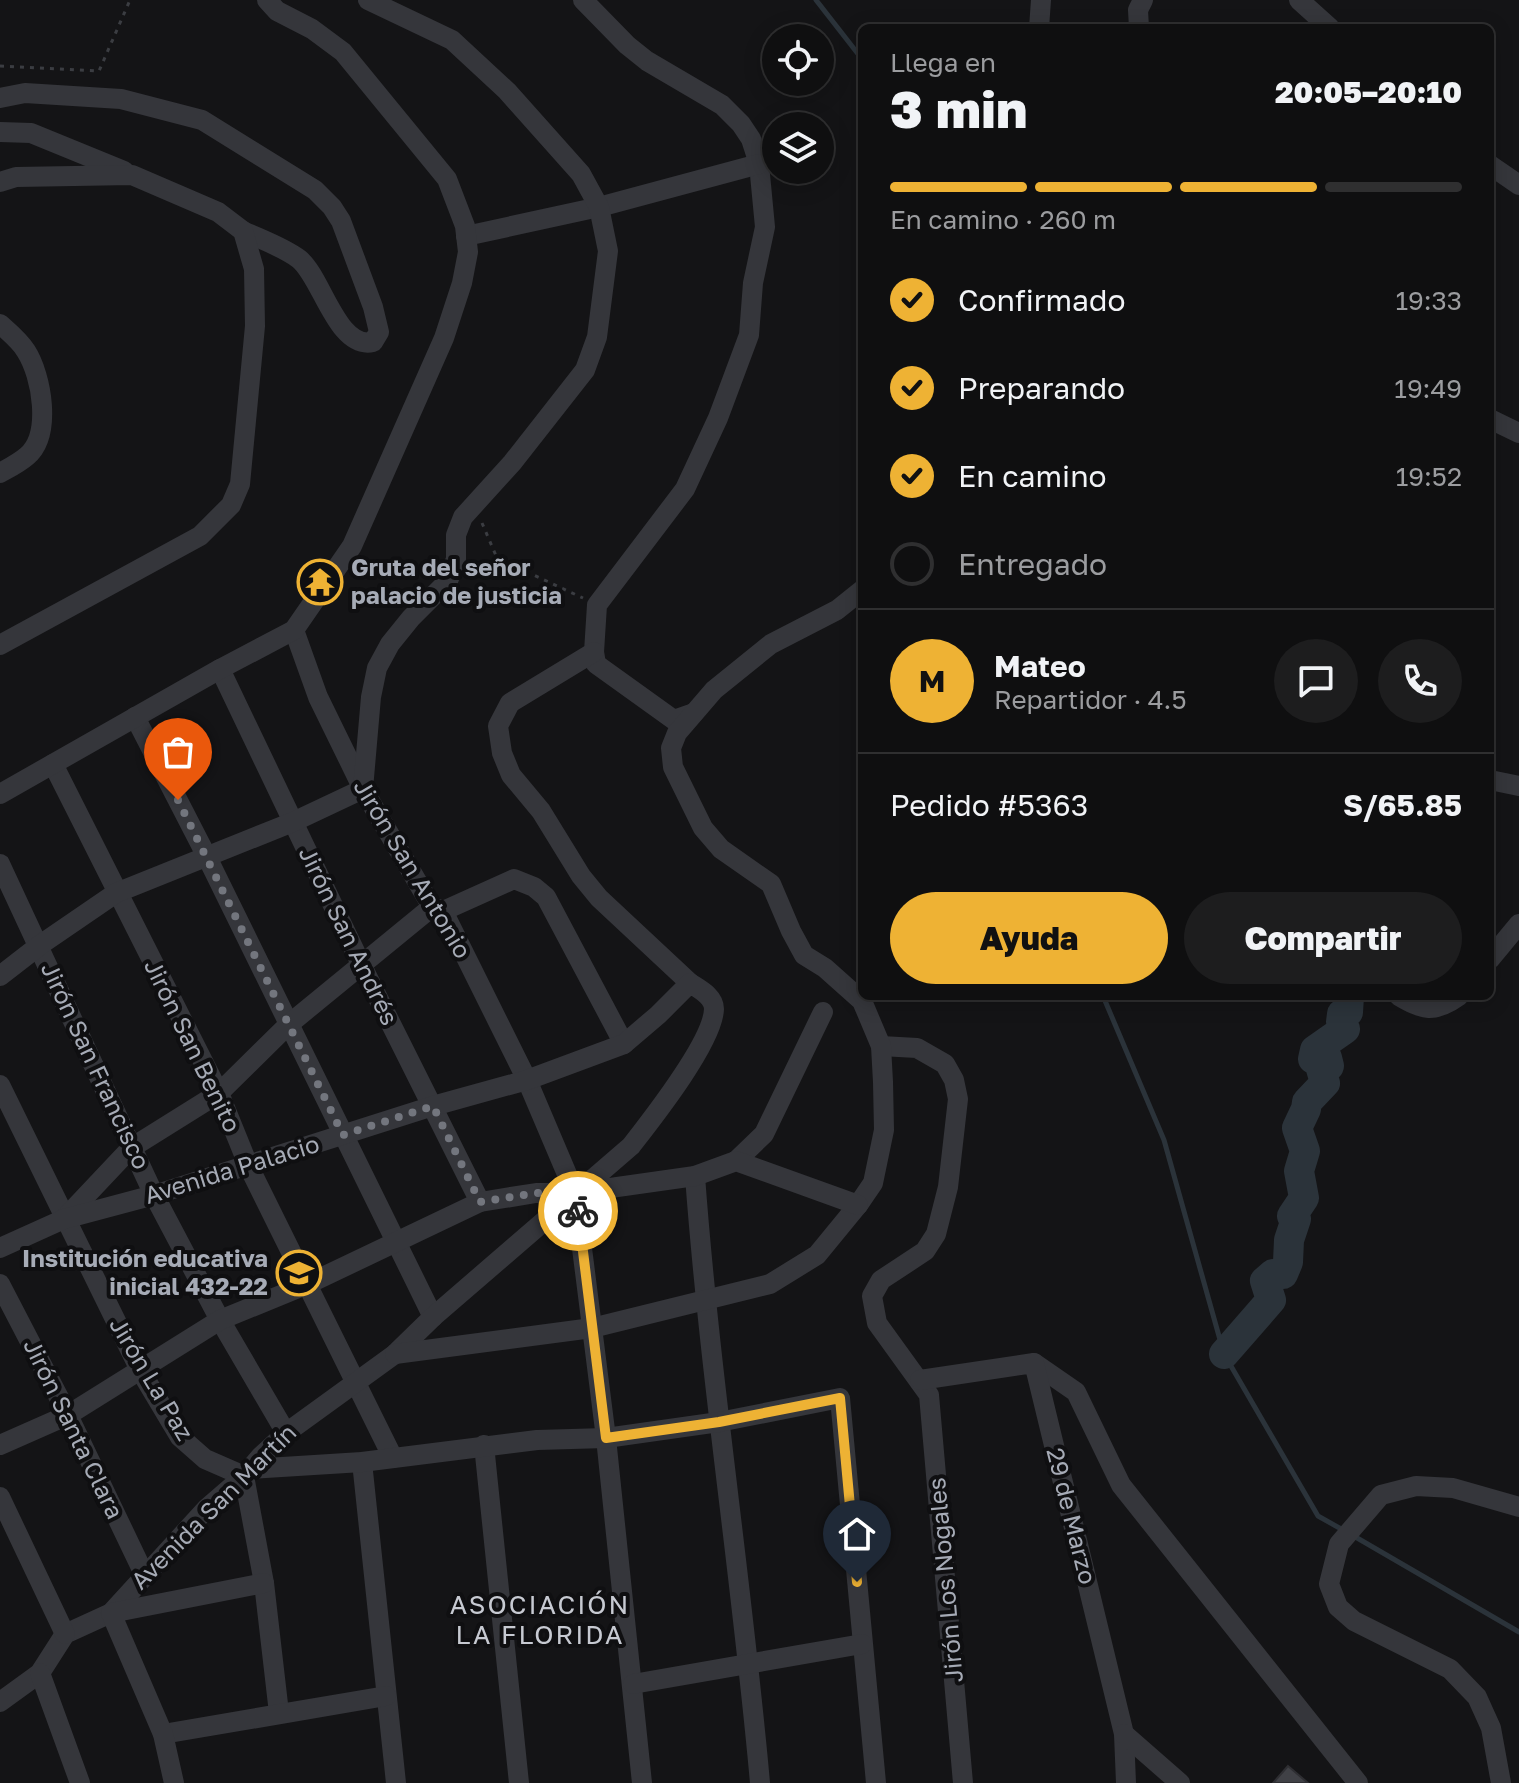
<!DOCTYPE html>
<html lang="es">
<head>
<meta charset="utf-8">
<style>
  body { margin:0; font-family:"Golos Text",sans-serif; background:#1d1d1e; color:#f1f3f6; height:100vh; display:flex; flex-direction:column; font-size:30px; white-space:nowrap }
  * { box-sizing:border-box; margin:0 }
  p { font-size:26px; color:#9b9c9f }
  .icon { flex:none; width:44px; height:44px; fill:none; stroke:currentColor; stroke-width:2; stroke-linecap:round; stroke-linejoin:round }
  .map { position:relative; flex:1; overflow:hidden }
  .details { position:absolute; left:858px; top:24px; width:636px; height:976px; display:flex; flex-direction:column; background:#0f0f10; border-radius:12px; box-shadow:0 4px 20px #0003,0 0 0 2px #2f2f30 }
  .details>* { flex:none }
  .tools { position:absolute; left:762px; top:24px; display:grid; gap:16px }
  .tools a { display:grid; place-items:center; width:72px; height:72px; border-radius:50%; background:#0f0f10; box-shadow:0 4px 20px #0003,0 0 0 2px #2f2f30; font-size:40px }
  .pin { position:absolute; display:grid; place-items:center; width:68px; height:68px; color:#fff; margin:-82px -34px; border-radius:50% 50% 50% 0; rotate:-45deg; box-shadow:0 0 8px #0007 }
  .pin .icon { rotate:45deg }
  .courier { position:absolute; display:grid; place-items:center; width:80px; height:80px; margin:-40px; border:6px solid #eeb234; border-radius:50%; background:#fff; color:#222; box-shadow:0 2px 10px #0007 }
  .summary em { font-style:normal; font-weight:800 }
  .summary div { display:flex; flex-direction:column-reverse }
  .summary { display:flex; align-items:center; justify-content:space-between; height:136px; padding:0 32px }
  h1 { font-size:52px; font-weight:800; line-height:60px }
  .bar { display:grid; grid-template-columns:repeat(4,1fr); gap:12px 8px; align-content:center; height:96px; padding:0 32px }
  .bar i { height:10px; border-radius:6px; background:#2f2f30 }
  .bar .selected { background:#eeb234 }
  .bar p { grid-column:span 4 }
  .line { display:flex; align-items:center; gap:20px; padding:0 32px; border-top:2px solid #2f2f30 }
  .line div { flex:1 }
  .round { display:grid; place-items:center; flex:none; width:84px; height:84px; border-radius:42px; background:#1d1d1e }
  ol { padding:0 32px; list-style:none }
  li { display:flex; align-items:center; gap:24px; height:88px }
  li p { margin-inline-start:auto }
  li .icon { padding:8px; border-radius:50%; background:#eeb234; color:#111; stroke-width:4 }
  li:last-child { color:#9b9c9f }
  li i { width:44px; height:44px; border:4px solid #2f2f30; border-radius:50% }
  .primary-button { display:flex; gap:16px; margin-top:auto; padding:16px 32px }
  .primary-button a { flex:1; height:92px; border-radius:48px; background:#eeb234; color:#111; font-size:32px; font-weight:800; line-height:92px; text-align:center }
  .primary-button a+a { background:#1d1d1e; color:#f1f3f6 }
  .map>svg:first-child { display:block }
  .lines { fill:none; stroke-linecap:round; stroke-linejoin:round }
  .stream { stroke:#2b333a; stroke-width:5 }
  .river { stroke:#2b333a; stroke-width:30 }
  .building { fill:#404146; stroke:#2e2e32; stroke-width:2 }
  .path { stroke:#3b3d42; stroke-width:3; stroke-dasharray:4 6; stroke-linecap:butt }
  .minor { stroke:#35363b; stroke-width:20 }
  .done { stroke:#73767e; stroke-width:8; stroke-dasharray:0 14.4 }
  .route { stroke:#eeb234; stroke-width:10 }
  .labels { text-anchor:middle; stroke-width:8; stroke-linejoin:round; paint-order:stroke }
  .poi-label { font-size:24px; font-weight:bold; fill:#a6abb6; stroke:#0f0f11; text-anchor:start }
  .street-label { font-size:24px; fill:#a6abb6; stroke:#0f0f11 }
  .neighbourhood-label { font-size:26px; letter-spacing:2px; fill:#c7cad2; stroke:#0f0f11 }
</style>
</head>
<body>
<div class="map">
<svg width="1519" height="1783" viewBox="0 0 1519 1783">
  <rect width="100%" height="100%" fill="#141416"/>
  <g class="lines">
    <g class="stream">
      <polyline points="816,0 862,59"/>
      <polyline points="1103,996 1164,1140 1224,1354 1318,1516 1343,1530"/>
      <polyline points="1352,1535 1519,1632"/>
    </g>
    <polyline class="river" points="1224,1354 1271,1300 1265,1281 1273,1274 1283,1274 1288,1262 1289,1240 1296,1219 1292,1216 1304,1198 1299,1171 1305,1151 1297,1128 1306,1109 1307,1102 1325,1083 1321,1069 1329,1066 1327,1058 1313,1059 1315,1050 1345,1029 1341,1022 1342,1014 1348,1012 1349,996"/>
  </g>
  <polygon class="building" points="1288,1766 1308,1783 1273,1783"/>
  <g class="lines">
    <g class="path">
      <polyline points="0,66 99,71 130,0"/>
      <polyline points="482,523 497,558 583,598"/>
    </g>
    <g class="minor">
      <polyline points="583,0 627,45 647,61 722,105 741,124 751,139 759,164 765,227 753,283 749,335 718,418 685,489 597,605 594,652 596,664 674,720 694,713"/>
      <polyline points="1299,0 1330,28"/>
      <polyline points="1039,28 1041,0"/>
      <polyline points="1139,28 1138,10 1143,0"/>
      <path d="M0 98 25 93 121 99 202 120 315 190 332 207 341 221 373 307 379 332 373 342C337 350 322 277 299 259 283 247 260 239 243 231"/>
      <polyline points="0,132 31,133 124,171"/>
      <polyline points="1490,165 1519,185"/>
      <polyline points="0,182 16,177 132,175 218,212 243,231 254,269 255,326 240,484 231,505 200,536 0,645"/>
      <polyline points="466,236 599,207 759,164"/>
      <path d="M0 324C9 332 20 341 26 351 42 376 52 435 27 456 19 463 9 468 0 473"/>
      <polyline points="1490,419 1519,433"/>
      <polyline points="294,630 318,697 363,789 432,907 443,911 527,1080 575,1193 606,1438 642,1783"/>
      <polyline points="594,652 510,703 498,726 502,753 511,775 541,811 581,876 599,898 690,983"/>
      <polyline points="220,669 361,964 480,1202"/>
      <polyline points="135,717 206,855 433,1317"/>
      <polyline points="53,764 219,1093 249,1167 393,1458"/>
      <polyline points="1490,780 1519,786"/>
      <polyline points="0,794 220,669 294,630 352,546 444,338 462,283 468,252 465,226 447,179 343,52 312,29 277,11 267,0"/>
      <polyline points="0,864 154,1195 220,1320 286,1433"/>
      <polyline points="443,911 514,879 534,887 546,897 624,1044"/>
      <polyline points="1490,959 1519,924"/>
      <polyline points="0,976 40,945 116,893 293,822 363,789 371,697 377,668 390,644 411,618 448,581 456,559 456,535 463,517 512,463 585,370 597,337 608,251 599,207 581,174 507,91 452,40 368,0"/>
      <path d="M1399 996C1423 1010 1434 1014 1459 996"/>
      <polyline points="881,1046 917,1048 945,1064 954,1080 958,1099 948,1187 936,1234 925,1251 881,1280 872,1296 877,1323 929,1395 963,1783"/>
      <polyline points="0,1085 140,1370 180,1437 205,1459 244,1476 264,1583 279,1713"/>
      <polyline points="736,1161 764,1134 823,1012"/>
      <path d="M695 1176C710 1379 742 1580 760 1783"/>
      <polyline points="64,1219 131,1148 219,1093 288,1025 432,907"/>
      <path d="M0 1248 64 1219 154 1195 433 1106 527 1080 624 1044 658 1015 690 983C699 989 714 996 714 1009 713 1042 652 1119 631 1146L433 1317 395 1354 286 1433 261 1456 244 1476 207 1508 111 1613 65 1634 40 1673 0 1702"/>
      <polyline points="0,1284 68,1415 144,1574"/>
      <polyline points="395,1354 592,1328 770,1284 817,1255 858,1205 873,1183 884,1130 883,1082 881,1046 862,1001 825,968 804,955 791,931 771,884 721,849 703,828 673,767 671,748 677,733 714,690 771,644 837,610 862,590"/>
      <polyline points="1034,1363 1076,1392 1121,1485 1358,1783"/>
      <polyline points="920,1380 1034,1363 1124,1734 1126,1783"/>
      <polyline points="0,1445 68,1415 220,1320 308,1284 480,1202 536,1193 575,1193 695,1176 736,1161 858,1205"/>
      <polyline points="484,1445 519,1783"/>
      <polyline points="362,1462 396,1783"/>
      <polyline points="251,1469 362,1462 537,1440 606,1438 719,1422 840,1398 876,1783"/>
      <polyline points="0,1497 65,1634"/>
      <polyline points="40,1673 80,1783"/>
      <polyline points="633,1684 862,1644"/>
      <polyline points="163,1734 386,1696"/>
      <polyline points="1124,1734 1180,1783"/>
      <polyline points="174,1783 163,1734 111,1613 264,1583"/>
      <polyline points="1501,1783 1491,1728 1477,1697 1450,1669 1354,1621 1338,1607 1329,1584 1339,1544 1381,1495 1416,1486 1453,1488 1519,1507"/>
    </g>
  </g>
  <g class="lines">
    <polyline class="done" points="178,800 343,1135 433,1106 480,1202 536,1193 575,1193 578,1211"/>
    <polyline class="route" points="578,1211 606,1438 719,1422 840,1398 857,1582"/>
  </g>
  <defs>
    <g id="temple-ring" transform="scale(2.3)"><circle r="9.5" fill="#0f0f11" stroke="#eeb234" stroke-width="1.5"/><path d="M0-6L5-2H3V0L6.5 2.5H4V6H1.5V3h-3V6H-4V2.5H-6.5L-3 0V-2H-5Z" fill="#eeb234"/></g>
    <g id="school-ring" transform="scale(2.3)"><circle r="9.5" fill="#0f0f11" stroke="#eeb234" stroke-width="1.5"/><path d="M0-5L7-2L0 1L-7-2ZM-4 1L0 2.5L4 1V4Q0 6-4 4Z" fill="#eeb234"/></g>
  </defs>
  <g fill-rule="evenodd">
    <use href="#temple-ring" x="320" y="582"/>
    <use href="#school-ring" x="299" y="1273"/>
  </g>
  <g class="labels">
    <g class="poi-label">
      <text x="351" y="576">Gruta del señor<tspan x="351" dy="28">palacio de justicia</tspan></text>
      <text x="268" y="1267" text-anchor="end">Institución educativa<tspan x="268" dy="28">inicial 432-22</tspan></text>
    </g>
    <g class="street-label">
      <text transform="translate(412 869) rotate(59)" y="8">Jirón San Antonio</text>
      <text transform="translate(348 936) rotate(64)" y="8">Jirón San Andrés</text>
      <text transform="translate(192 1046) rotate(64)" y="8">Jirón San Benito</text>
      <text transform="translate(95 1066) rotate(65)" y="8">Jirón San Francisco</text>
      <text transform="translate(232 1170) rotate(-17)" y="8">Avenida Palacio</text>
      <text transform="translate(151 1379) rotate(59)" y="8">Jirón La Paz</text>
      <text transform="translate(73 1429) rotate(64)" y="8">Jirón Santa Clara</text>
      <text transform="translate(214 1507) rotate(-45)" y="8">Avenida San Martín</text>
      <text transform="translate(1071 1516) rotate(76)" y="8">29 de Marzo</text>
      <text transform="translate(946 1580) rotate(-95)" y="8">Jirón Los Nogales</text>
    </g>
    <g class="neighbourhood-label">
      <text x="540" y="1614">ASOCIACIÓN<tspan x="540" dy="30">LA FLORIDA</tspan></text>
    </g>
  </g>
</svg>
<div class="tools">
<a><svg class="icon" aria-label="locate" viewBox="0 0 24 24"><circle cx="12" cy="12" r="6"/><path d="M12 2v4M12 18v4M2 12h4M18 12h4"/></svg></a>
<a><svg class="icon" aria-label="layers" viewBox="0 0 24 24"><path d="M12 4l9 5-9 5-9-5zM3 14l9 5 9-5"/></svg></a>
</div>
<div class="pin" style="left:178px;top:800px;background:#ea580c"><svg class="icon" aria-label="bag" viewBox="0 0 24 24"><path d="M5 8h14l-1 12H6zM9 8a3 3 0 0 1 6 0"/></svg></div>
<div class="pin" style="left:857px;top:1582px;background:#1f2937"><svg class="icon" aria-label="home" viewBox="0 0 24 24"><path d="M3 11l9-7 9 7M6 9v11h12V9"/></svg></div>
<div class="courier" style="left:578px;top:1211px"><svg class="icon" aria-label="bike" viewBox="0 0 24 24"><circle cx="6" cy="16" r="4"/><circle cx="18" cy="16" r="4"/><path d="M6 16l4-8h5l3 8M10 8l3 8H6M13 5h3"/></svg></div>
<section class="details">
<div class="summary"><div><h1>3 min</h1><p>Llega en</p></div><em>20:05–20:10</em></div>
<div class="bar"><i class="selected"></i><i class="selected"></i><i class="selected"></i><i></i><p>En camino · 260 m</p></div>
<ol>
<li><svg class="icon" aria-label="check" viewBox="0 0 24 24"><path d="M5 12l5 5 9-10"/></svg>Confirmado<p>19:33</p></li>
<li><svg class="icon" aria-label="check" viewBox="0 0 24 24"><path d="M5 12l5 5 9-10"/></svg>Preparando<p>19:49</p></li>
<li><svg class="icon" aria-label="check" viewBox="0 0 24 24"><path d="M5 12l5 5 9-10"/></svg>En camino<p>19:52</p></li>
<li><i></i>Entregado</li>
</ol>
<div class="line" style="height:144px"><b class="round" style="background:#eeb234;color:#111">M</b><div><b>Mateo</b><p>Repartidor · 4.5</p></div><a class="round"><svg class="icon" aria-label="chat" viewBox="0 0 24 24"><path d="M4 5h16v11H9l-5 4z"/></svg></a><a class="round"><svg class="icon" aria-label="phone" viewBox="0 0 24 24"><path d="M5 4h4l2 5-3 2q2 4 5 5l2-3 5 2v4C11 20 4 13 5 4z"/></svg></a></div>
<div class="line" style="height:104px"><div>Pedido #5363</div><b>S/65.85</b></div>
<div class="primary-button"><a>Ayuda</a><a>Compartir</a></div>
</section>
</div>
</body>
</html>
